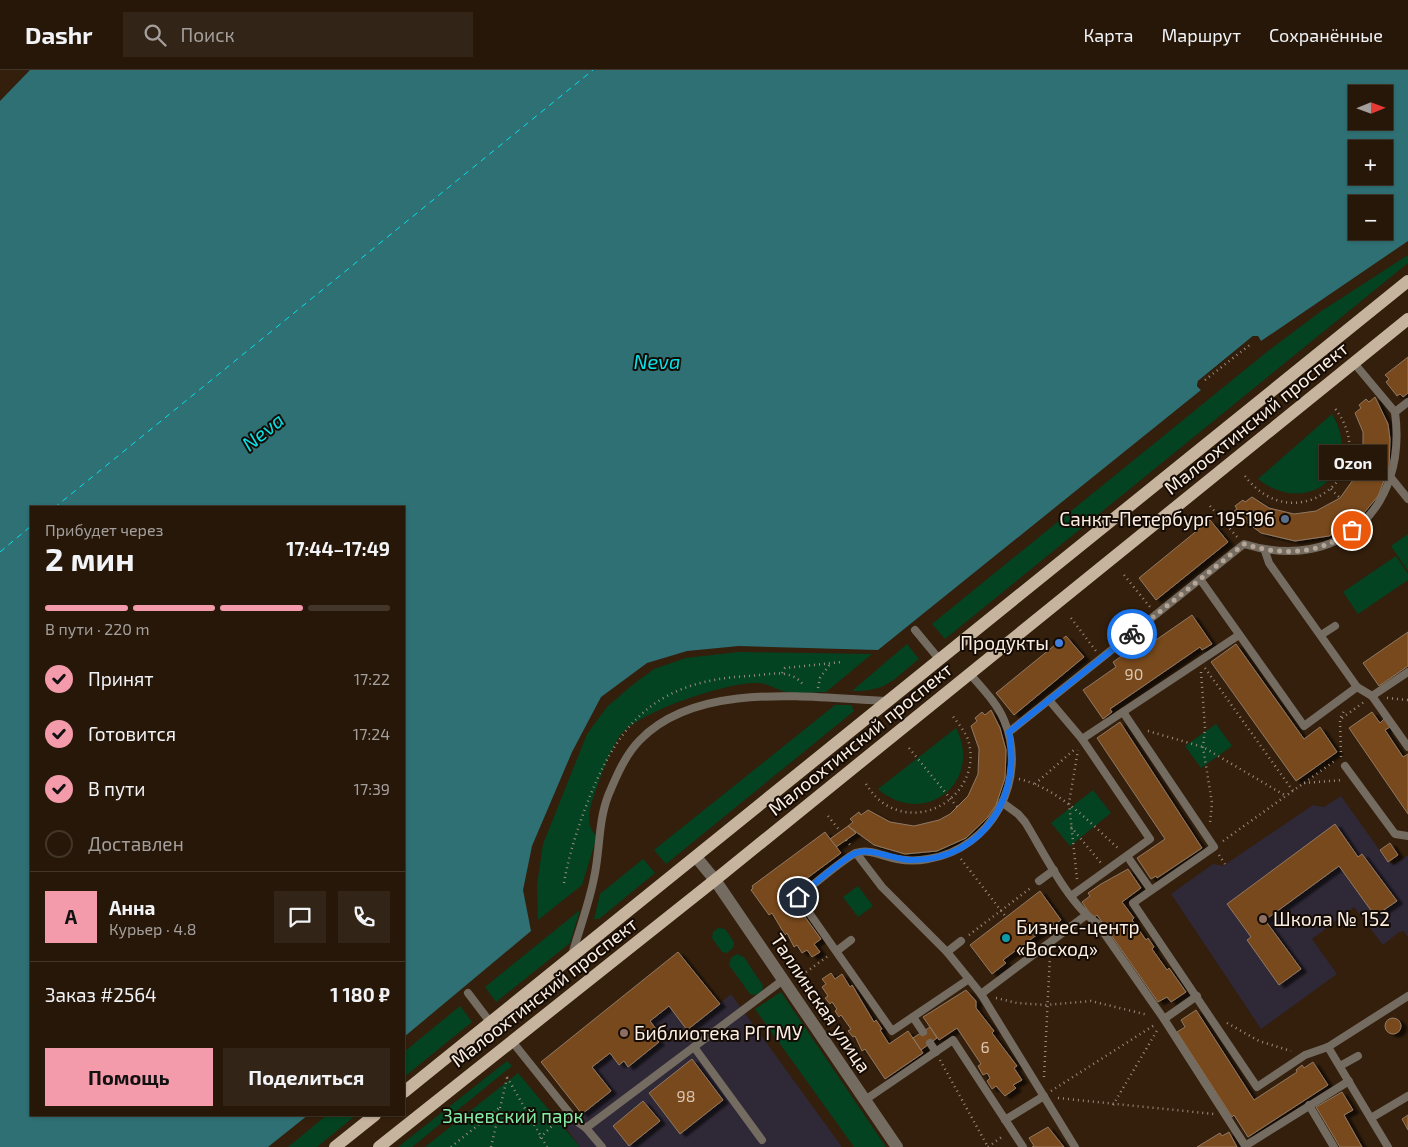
<!DOCTYPE html>
<html lang="ru">
<head>
<meta charset="utf-8">
<style>
  body { margin:0; font-family:"Exo 2",sans-serif; background:#322417; color:#f1f3f6; height:100vh; display:flex; flex-direction:column; font-size:19px; white-space:nowrap }
  * { box-sizing:border-box; margin:0 }
  p { font-size:16px; color:#a49f9c }
  .icon { flex:none; width:28px; height:28px; fill:none; stroke:currentColor; stroke-width:2; stroke-linecap:round; stroke-linejoin:round }
  .map { position:relative; flex:1; overflow:hidden }
  .drawer { position:absolute; left:30px; top:436px; width:375px; height:610px; display:flex; flex-direction:column; background:#261709; border-radius:0px; box-shadow:0 1px 4px #0004,0 0 0 1px #42362a }
  .drawer>* { flex:none }
  .needle { width:32px; rotate:89deg }
  .controls { position:absolute; left:1348px; top:15px; display:grid; gap:10px }
  .controls a { display:grid; place-items:center; width:45px; height:45px; border-radius:0px; background:#261709; box-shadow:0 1px 4px #0004,0 0 0 1px #42362a; font-size:25px }
  .pin { position:absolute; display:grid; place-items:center; width:42px; height:42px; color:#fff; margin:-21px; border:2px solid #fff; border-radius:50%; box-shadow:0 1px 5px #0007 }
  .courier { position:absolute; display:grid; place-items:center; width:50px; height:50px; margin:-25px; border:4px solid #1a73e8; border-radius:50%; background:#fff; color:#222; box-shadow:0 1px 6px #0007 }
  .bubble { position:absolute; height:35px; border-radius:0px; background:#261709; box-shadow:0 1px 4px #0004,0 0 0 1px #42362a; font-size:16px; font-weight:700; line-height:35px; text-align:center }
  .head em { font-style:normal; font-weight:700 }
  .head div { display:flex; flex-direction:column-reverse }
  .head { display:flex; align-items:center; justify-content:space-between; height:85px; padding:0 15px }
  h1 { font-size:32px; font-weight:700; line-height:38px }
  .bar { display:grid; grid-template-columns:repeat(4,1fr); gap:8px 5px; align-content:center; height:60px; padding:0 15px }
  .bar i { height:6px; border-radius:4px; background:#42362a }
  .bar .on { background:#f39aab }
  .bar p { grid-column:span 4 }
  .line { display:flex; align-items:center; gap:12px; padding:0 15px; border-top:1px solid #42362a }
  .line div { flex:1 }
  .round { display:grid; place-items:center; flex:none; width:52px; height:52px; border-radius:0px; background:#322417 }
  ol { padding:0 15px; list-style:none }
  li { display:flex; align-items:center; gap:15px; height:55px }
  li p { margin-inline-start:auto }
  li .icon { padding:5px; border-radius:50%; background:#f39aab; color:#111; stroke-width:4 }
  li:last-child { color:#a49f9c }
  li i { width:28px; height:28px; border:2px solid #42362a; border-radius:50% }
  .button { display:flex; gap:10px; margin-top:auto; padding:10px 15px }
  .button a { flex:1; height:58px; border-radius:0px; background:#f39aab; color:#111; font-size:20px; font-weight:700; line-height:58px; text-align:center }
  .button a+a { background:#322417; color:#f1f3f6 }
  header { display:flex; align-items:center; gap:30px; box-sizing:border-box; height:70px; padding:0 25px; background:#261709; border-bottom:1px solid #42362a }
  header strong { font-size:24px }
  nav { display:flex; gap:28px; margin-inline-start:auto; font-size:18px }
  .search { width:350px; height:45px; background:#322417; display:flex; align-items:center; gap:12px; box-sizing:border-box; padding:0 18px; border-radius:0px; color:#a49f9c; font-size:19px }
  .map>svg:first-child { display:block }
  .education { fill:#2f2837 }
  .green { fill:#034321 }
  .water { fill:#2f7074; fill-rule:evenodd }
  .pier { fill:#331f0c }
  .lines { fill:none; stroke-linecap:round; stroke-linejoin:round }
  .ferry { stroke:#07e0e9; stroke-width:1; stroke-dasharray:6 5; stroke-linecap:butt }
  .building { fill:#784a1b; stroke:#917863; filter:url(#shadow) }
  .path { stroke:#9d8c7d; stroke-width:2.5; stroke-dasharray:1 4; stroke-linecap:butt }
  .service { stroke:#756c61; stroke-width:8 }
  .tertiary { stroke:#756c61; stroke-width:12 }
  .primary { stroke:#c7b49f; stroke-width:12 }
  .done { stroke:#b6a697; stroke-width:5; stroke-dasharray:0 9 }
  .route { stroke:#1a73e8; stroke-width:6 }
  .service-dot { fill:#5c6f8a; stroke:#140b04; stroke-width:2 }
  .shop-dot { fill:#3f7fe0; stroke:#140b04; stroke-width:2 }
  .education-dot { fill:#8d6e63; stroke:#140b04; stroke-width:2 }
  .culture-dot { fill:#0f9aa8; stroke:#140b04; stroke-width:2 }
  .labels { text-anchor:middle; stroke-width:4; stroke-linejoin:round; paint-order:stroke }
  .number-label { font-size:16px; fill:#dbc5b0 }
  .street-label { font-size:19px; fill:#fceee2; stroke:#140b04 }
  .poi-label { font-size:19px; fill:#fceee2; stroke:#140b04; text-anchor:start }
  .park-label { font-size:19px; fill:#82eba5; stroke:#140b04 }
  .water-label { font-size:20px; font-style:italic; fill:#07e0e9; stroke:#140b04 }
</style>
</head>
<body>
<header>
<strong>Dashr</strong>
<div class="search"><svg class="icon" aria-label="search" viewBox="0 0 24 24"><circle cx="10" cy="10" r="6"/><path d="M15 15l6 6"/></svg>Поиск</div>
<nav><a>Карта</a><a>Маршрут</a><a>Сохранённые</a></nav>
</header>
<div class="map">
<svg width="1408" height="1077" viewBox="0 0 1408 1077">
  <defs>
    <filter id="shadow"><feDropShadow dx="5.5" dy="3" stdDeviation="1" flood-color="#0009"/></filter>
  </defs>
  <rect width="100%" height="100%" fill="#331f0c"/>
  <g class="education">
    <polygon points="1341,726 1388,792 1394,794 1408,785 1408,868 1404,861 1399,862 1383,875 1354,837 1312,869 1337,904 1261,959 1171,824 1213,794 1223,796 1313,735 1324,737"/>
    <polygon points="678,882 719,934 731,924 842,1077 580,1077 566,1058 582,1043 541,992"/>
  </g>
  <g class="green">
    <polygon points="1408,185 1408,193 945,569 932,554 1268,281 1320,242"/>
    <path d="M1332 344C1365 400 1309 449 1258 409Z"/>
    <polygon points="1408,464 1408,501 1391,476"/>
    <polygon points="1396,486 1408,504 1408,510 1358,544 1343,522"/>
    <path d="M907 574 919 589C891 611 888 621 852 621Z"/>
    <path d="M738 582 872 584 826 622C813 622 799 624 787 622 776 620 767 612 755 613 725 613 636 642 619 667 609 683 602 703 596 720 591 734 583 755 597 766L582 815 538 850 537 815 543 774 587 664 607 637 631 616 654 599 686 588Z"/>
    <polygon points="835,635 851,635 854,641 666,794 654,780"/>
    <polygon points="1216,654 1232,676 1201,698 1185,676"/>
    <path d="M956 658C984 712 924 759 878 719Z"/>
    <polygon points="1093,720 1111,743 1070,776 1051,753"/>
    <polygon points="643,789 655,803 599,849 594,849 600,824"/>
    <polygon points="858,816 873,836 858,847 843,827"/>
    <polygon points="580,840 570,873 496,932 485,917"/>
    <polygon points="718,858 725,859 734,872 733,878 727,883 722,882 712,868 713,862"/>
    <polygon points="737,884 744,887 763,916 762,921 755,925 750,924 729,895 731,888"/>
    <polygon points="781,922 886,1077 854,1077 755,939"/>
    <polygon points="460,936 472,952 404,1007 404,982"/>
    <polygon points="507,991 512,996 412,1077 398,1077"/>
    <polygon points="518,1003 580,1077 425,1077"/>
    <polygon points="327,1045 356,1045 317,1077 288,1077"/>
  </g>
  <path class="water" d="M30 0H1408V171L1261 271 1258 266H1253L1198 311 1197 316 1201 320 878 580 739 576 687 581 647 593 601 627 572 682 532 776 523 820 531 861 404 967V438H31V1045H308L268 1077H0V31ZM1356 24H1384V51H1356ZM1356 79H1384V106H1356ZM1356 134H1384V161H1356Z"/>
  <polygon class="pier" points="1253,266 1258,267 1261,271 1259,272 1254,269 1200,313 1203,319 1201,320 1197,316 1198,311"/>
  <g class="lines">
    <g class="ferry">
      <polyline points="54,438 593,0"/>
      <polyline points="0,482 31,456"/>
    </g>
  </g>
  <g class="building">
    <polygon points="1408,287 1408,323 1403,327 1400,324 1397,326 1386,312 1389,309 1385,305"/>
    <polygon points="1375,327 1388,354 1390,369 1389,398 1378,426 1359,449 1329,466 1295,471 1261,463 1233,442 1237,439 1235,436 1243,430 1245,432 1252,427 1269,438 1294,444 1316,441 1340,428 1358,403 1363,383 1363,362 1355,343 1361,338 1359,335 1366,329 1369,332"/>
    <polygon points="1210,450 1228,472 1156,530 1139,508"/>
    <polygon points="1192,545 1212,574 1202,580 1200,577 1110,639 1112,642 1103,649 1083,620 1116,597 1113,592 1149,567 1153,572"/>
    <polygon points="1408,562 1408,596 1379,616 1363,593"/>
    <polygon points="1066,566 1084,587 1014,645 996,623"/>
    <polygon points="1236,574 1304,669 1320,657 1337,682 1296,711 1211,592"/>
    <polygon points="991,640 1000,658 1006,680 1005,708 996,735 988,747 966,768 937,781 905,784 874,775 848,756 853,752 850,749 859,742 861,745 868,740 890,752 914,756 939,750 950,744 968,726 978,704 979,679 971,656 977,651 975,648 982,642 985,645"/>
    <polygon points="1372,642 1380,653 1384,649 1390,657 1385,660 1403,687 1408,684 1408,744 1349,658"/>
    <polygon points="1120,652 1202,778 1157,808 1156,806 1151,809 1137,788 1165,769 1097,668"/>
    <polygon points="1335,754 1358,787 1362,784 1397,831 1375,846 1339,796 1265,850 1301,899 1279,915 1247,870 1251,867 1227,834"/>
    <polygon points="848,756 856,763 836,777 830,769"/>
    <polygon points="825,762 841,783 783,826 793,839 797,836 821,869 814,874 820,882 812,887 807,880 802,883 797,875 794,877 787,863 785,865 772,843 769,845 751,820 753,818 752,816"/>
    <polygon points="1390,773 1398,785 1388,792 1380,780"/>
    <polygon points="1128,799 1141,818 1122,832 1134,848 1132,850 1146,870 1148,868 1154,877 1152,879 1167,900 1169,898 1186,922 1171,932 1167,927 1158,932 1097,845 1093,848 1082,832 1090,826 1088,823 1101,814"/>
    <polygon points="1040,821 1061,850 1048,860 1046,858 1003,890 1006,893 992,904 970,875"/>
    <polygon points="678,882 720,934 687,960 669,936 650,951 659,963 654,967 659,972 628,997 624,991 619,995 610,983 592,997 611,1021 582,1044 541,992"/>
    <polygon points="831,903 835,909 842,904 850,917 852,915 874,952 876,950 882,959 880,960 889,974 908,961 923,983 885,1009 865,979 862,981 855,966 853,967 848,961 851,959 841,945 839,947 835,941 837,939 832,932 830,934 825,928 828,926 822,917 826,914 822,909"/>
    <polygon points="966,920 976,931 976,938 994,961 992,963 1017,996 1014,998 1022,1010 1013,1015 1016,1018 1005,1026 996,1016 992,1019 987,1011 990,1008 987,1003 983,1005 978,996 981,994 957,958 939,970 923,947"/>
    <polygon points="1196,940 1254,1030 1297,1002 1296,1000 1302,995 1304,998 1313,992 1328,1015 1248,1067 1234,1045 1232,1047 1177,962 1185,957 1181,950"/>
    <circle cx="1393" cy="956" r="8"/>
    <polygon points="930,957 937,968 921,980 913,968"/>
    <polygon points="692,989 723,1030 680,1064 649,1023"/>
    <polygon points="1342,1022 1353,1040 1344,1045 1362,1077 1340,1077 1316,1037"/>
    <polygon points="643,1031 660,1051 629,1076 613,1056"/>
    <polygon points="1408,1045 1408,1060 1402,1049"/>
    <polygon points="1048,1057 1064,1077 1032,1077 1034,1076 1029,1068"/>
    <polygon points="1229,1062 1237,1077 1197,1077 1220,1063 1222,1066"/>
  </g>
  <g class="lines">
    <g class="path">
      <polyline points="1205,310 1251,274"/>
      <path d="M1245 406C1295 473 1387 401 1333 336"/>
      <polyline points="1331,419 1340,428"/>
      <polyline points="1210,436 1238,468"/>
      <polyline points="1124,505 1150,537"/>
      <polyline points="1071,548 1096,581"/>
      <polyline points="1205,598 1293,721"/>
      <polyline points="1201,602 1205,658 1203,677 1212,733 1210,753"/>
      <polyline points="782,603 785,598 842,592"/>
      <polyline points="818,618 820,608 830,594"/>
      <polyline points="1387,628 1408,630"/>
      <polyline points="1342,648 1364,632"/>
      <polyline points="1148,661 1203,677 1286,726"/>
      <polyline points="909,678 958,738"/>
      <polyline points="1341,687 1340,649 1345,639"/>
      <path d="M1019 709C1060 719 1090 753 1120 780"/>
      <polyline points="1304,713 1343,710"/>
      <path d="M866 714C872 723 878 731 888 736 932 760 985 715 967 667 963 659 957 652 952 645"/>
      <polyline points="1035,714 1075,679"/>
      <polyline points="828,746 840,761"/>
      <polyline points="1071,757 1101,793"/>
      <polyline points="846,770 851,776"/>
      <polyline points="1223,771 1336,690"/>
      <polyline points="1219,785 1225,794"/>
      <polyline points="961,789 1006,847"/>
      <polyline points="1077,809 1069,733 1078,680"/>
      <path d="M564 813C569 783 579 754 590 726 622 647 661 611 748 606 769 605 791 597 804 616"/>
      <polyline points="969,865 1032,817"/>
      <polyline points="798,908 828,886"/>
      <polyline points="996,928 1017,933 1046,935 1091,931 1148,945"/>
      <polyline points="1227,953 1259,971 1291,981"/>
      <polyline points="940,990 988,1077"/>
      <polyline points="507,1007 547,1077"/>
      <polyline points="1044,1007 1050,885"/>
      <polyline points="1051,1021 1156,954"/>
      <polyline points="1058,1028 1214,1044"/>
      <polyline points="1113,1035 1158,959"/>
      <polyline points="540,1068 561,1047"/>
      <polyline points="451,1077 499,1038"/>
      <polyline points="491,1077 507,1008"/>
      <polyline points="988,1077 1003,1066"/>
    </g>
    <g class="service">
      <polyline points="1354,293 1395,342 1408,332"/>
      <polyline points="1392,409 1408,429"/>
      <polyline points="1265,481 1269,493 1357,617 1372,626 1408,602"/>
      <polyline points="1200,509 1304,656 1357,617"/>
      <polyline points="915,560 939,589"/>
      <polyline points="1321,565 1335,556"/>
      <polyline points="1372,626 1408,677"/>
      <polyline points="1049,630 1082,669 1150,769 1071,826"/>
      <polyline points="1123,642 1214,777 1133,833 1257,1017 1305,985 1328,977 1408,926"/>
      <path d="M1009 662 1244 474C1338 503 1408 439 1395 342"/>
      <polyline points="1082,669 1239,565"/>
      <polyline points="1345,696 1395,764 1408,766"/>
      <path d="M1003 733 1018 744 1025 752C1043 781 1069 835 1097 853L1164 949 1246 1077"/>
      <polyline points="856,783 882,817 947,882 981,924 1075,1077"/>
      <polyline points="1127,786 1151,820"/>
      <polyline points="1039,811 1054,800"/>
      <polyline points="838,880 851,870"/>
      <polyline points="947,882 961,871"/>
      <path d="M572 885C579 860 589 834 594 808 600 782 598 752 608 726 616 707 625 685 640 670 698 610 812 628 887 631"/>
      <path d="M969 909 892 961 798 827C811 817 844 788 856 783 870 778 884 787 897 789 907 791 918 791 928 789 992 779 1029 709 1004 650 997 633 982 618 970 604"/>
      <polyline points="468,923 490,952"/>
      <polyline points="981,924 1085,846"/>
      <polyline points="913,947 923,962"/>
      <polyline points="1164,949 1197,926"/>
      <polyline points="511,970 575,1050 586,1058 783,910"/>
      <polyline points="930,973 936,982"/>
      <polyline points="694,977 762,1070"/>
      <polyline points="1328,977 1388,1077"/>
      <polyline points="1340,996 1358,986"/>
      <polyline points="865,1030 953,970 1023,1077"/>
      <polyline points="1309,1035 1334,1077"/>
      <polyline points="1371,1048 1408,1026"/>
      <polyline points="1005,1050 1044,1026"/>
      <polyline points="586,1058 602,1077"/>
      <polyline points="1245,1076 1349,1011"/>
    </g>
    <polyline class="tertiary" points="696,787 715,810 897,1077"/>
    <g class="primary">
      <polyline points="404,1022 1408,211"/>
      <polyline points="335,1077 375,1045"/>
      <polyline points="379,1077 715,810 1408,249"/>
    </g>
  </g>
  <g class="lines">
    <path class="done" d="M1132 564 1244 474C1282 486 1320 485 1352 460"/>
    <path class="route" d="M798 827C811 817 843 788 856 783 870 777 895 790 911 790 982 791 1022 727 1009 662L1132 564"/>
  </g>
  <circle class="service-dot" cx="1285" cy="449" r="5"/>
  <circle class="shop-dot" cx="1059" cy="573" r="5"/>
  <g class="education-dot">
    <circle cx="1263" cy="849" r="5"/>
    <circle cx="624" cy="963" r="5"/>
  </g>
  <circle class="culture-dot" cx="1006" cy="868" r="5"/>
  <g class="labels">
    <g class="number-label">
      <text x="1134" y="610">90</text>
      <text x="985" y="983">6</text>
      <text x="686" y="1032">98</text>
    </g>
    <g class="street-label">
      <text transform="translate(1256 348) rotate(-39)" y="7">Малоохтинский проспект</text>
      <text transform="translate(860 669) rotate(-39)" y="7">Малоохтинский проспект</text>
      <text transform="translate(544 922) rotate(-38)" y="7">Малоохтинский проспект</text>
      <text transform="translate(821 933) rotate(56)" y="7">Таллинская улица</text>
    </g>
    <g class="poi-label">
      <text x="1275" y="456" text-anchor="end">Санкт-Петербург 195196</text>
      <text x="1049" y="580" text-anchor="end">Продукты</text>
      <text x="1273" y="856">Школа № 152</text>
      <text x="1016" y="864">Бизнес-центр<tspan x="1016" dy="22">«Восход»</tspan></text>
      <text x="634" y="970">Библиотека РГГМУ</text>
    </g>
    <g class="park-label">
      <text x="513" y="1053">Заневский парк</text>
    </g>
    <g class="water-label">
      <text x="657" y="299">Neva</text>
      <text transform="translate(263 362) rotate(-39)" y="7">Neva</text>
    </g>
  </g>
</svg>
<div class="controls">
<a><svg class="needle" viewBox="-14 -14 28 28"><path d="M0-13l5 13h-10z" fill="#e53935"/><path d="M0 13l5-13h-10z" fill="#a49f9c"/></svg></a>
<a>+</a>
<a>−</a>
</div>
<div class="pin" style="left:1352px;top:460px;background:#ea580c"><svg class="icon" aria-label="bag" viewBox="0 0 24 24"><path d="M5 8h14l-1 12H6zM9 8a3 3 0 0 1 6 0"/></svg></div>
<div class="pin" style="left:798px;top:827px;background:#1f2937"><svg class="icon" aria-label="home" viewBox="0 0 24 24"><path d="M3 11l9-7 9 7M6 9v11h12V9"/></svg></div>
<div class="courier" style="left:1132px;top:564px"><svg class="icon" aria-label="bike" viewBox="0 0 24 24"><circle cx="6" cy="16" r="4"/><circle cx="18" cy="16" r="4"/><path d="M6 16l4-8h5l3 8M10 8l3 8H6M13 5h3"/></svg></div>
<div class="bubble" style="left:1319px;top:375px;width:68px">Ozon</div>
<section class="drawer">
<div class="head"><div><h1>2 мин</h1><p>Прибудет через</p></div><em>17:44–17:49</em></div>
<div class="bar"><i class="on"></i><i class="on"></i><i class="on"></i><i></i><p>В пути · 220 m</p></div>
<ol>
<li><svg class="icon" aria-label="check" viewBox="0 0 24 24"><path d="M5 12l5 5 9-10"/></svg>Принят<p>17:22</p></li>
<li><svg class="icon" aria-label="check" viewBox="0 0 24 24"><path d="M5 12l5 5 9-10"/></svg>Готовится<p>17:24</p></li>
<li><svg class="icon" aria-label="check" viewBox="0 0 24 24"><path d="M5 12l5 5 9-10"/></svg>В пути<p>17:39</p></li>
<li><i></i>Доставлен</li>
</ol>
<div class="line" style="height:90px"><b class="round" style="background:#f39aab;color:#111">А</b><div><b>Анна</b><p>Курьер · 4.8</p></div><a class="round"><svg class="icon" aria-label="chat" viewBox="0 0 24 24"><path d="M4 5h16v11H9l-5 4z"/></svg></a><a class="round"><svg class="icon" aria-label="phone" viewBox="0 0 24 24"><path d="M5 4h4l2 5-3 2q2 4 5 5l2-3 5 2v4C11 20 4 13 5 4z"/></svg></a></div>
<div class="line" style="height:65px"><div>Заказ #2564</div><b>1 180 ₽</b></div>
<div class="button"><a>Помощь</a><a>Поделиться</a></div>
</section>
</div>
</body>
</html>
